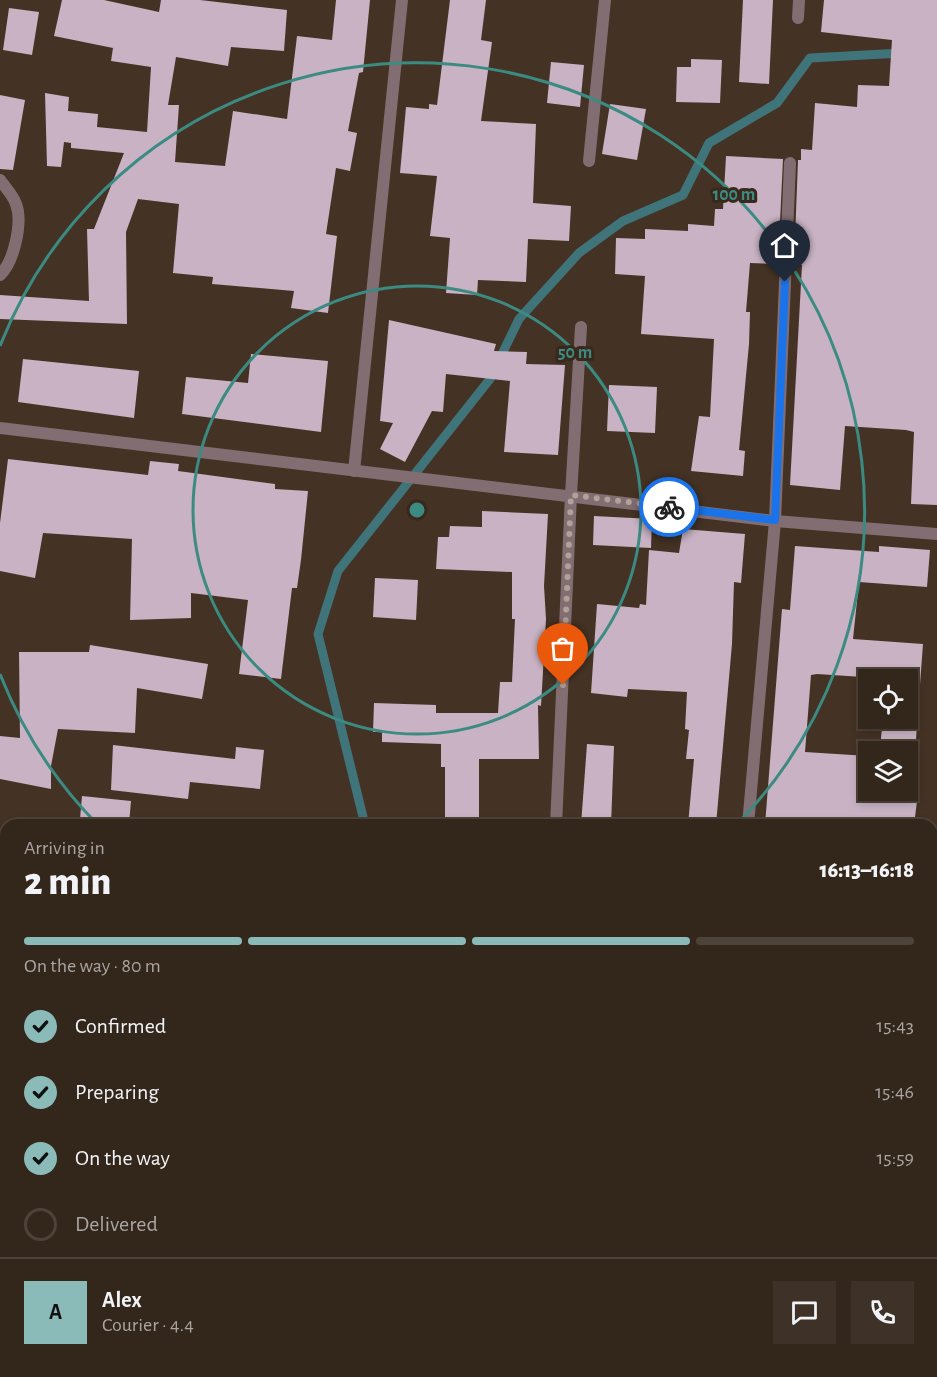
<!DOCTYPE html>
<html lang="en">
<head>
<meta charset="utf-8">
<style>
  body { margin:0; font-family:"Alegreya Sans",sans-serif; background:#3e3228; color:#f1f3f6; height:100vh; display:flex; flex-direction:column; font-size:22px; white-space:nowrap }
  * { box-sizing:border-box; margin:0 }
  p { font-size:20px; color:#a9a5a3 }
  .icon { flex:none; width:33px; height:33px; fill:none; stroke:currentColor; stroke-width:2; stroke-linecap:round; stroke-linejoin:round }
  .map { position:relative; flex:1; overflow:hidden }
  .details { position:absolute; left:0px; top:819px; width:938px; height:558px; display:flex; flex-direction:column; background:#33261b; border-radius:18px 18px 0 0; box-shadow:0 3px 9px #0003,0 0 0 2px #4e433a }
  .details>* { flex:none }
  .controls { position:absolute; left:858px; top:669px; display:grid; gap:12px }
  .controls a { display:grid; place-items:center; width:60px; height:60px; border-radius:0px; background:#33261b; box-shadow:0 3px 9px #0003,0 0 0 2px #4e433a; font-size:30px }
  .pin { position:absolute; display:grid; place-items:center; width:51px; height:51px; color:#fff; margin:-62px -26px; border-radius:50% 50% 50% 0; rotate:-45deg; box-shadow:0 0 6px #0007 }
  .pin .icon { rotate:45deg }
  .courier { position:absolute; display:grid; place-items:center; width:60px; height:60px; margin:-30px; border:4px solid #1a73e8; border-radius:50%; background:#fff; color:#222; box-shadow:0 2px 8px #0007 }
  .headline em { font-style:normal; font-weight:800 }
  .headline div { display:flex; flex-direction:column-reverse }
  .headline { display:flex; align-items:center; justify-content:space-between; height:102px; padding:0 24px }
  h1 { font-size:39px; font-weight:800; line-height:45px }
  .bar { display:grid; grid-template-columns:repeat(4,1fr); gap:9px 6px; align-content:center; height:72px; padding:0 24px }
  .bar i { height:8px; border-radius:4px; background:#4e433a }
  .bar .on { background:#8bbbb9 }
  .bar p { grid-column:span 4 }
  .line { display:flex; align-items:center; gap:15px; padding:0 24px; border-top:2px solid #4e433a }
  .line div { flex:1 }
  .round { display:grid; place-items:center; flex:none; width:63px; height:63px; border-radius:0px; background:#3e3228 }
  ol { padding:0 24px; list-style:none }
  li { display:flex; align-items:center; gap:18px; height:66px }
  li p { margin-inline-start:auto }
  li .icon { padding:6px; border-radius:50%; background:#8bbbb9; color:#111; stroke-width:4 }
  li:last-child { color:#a9a5a3 }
  li i { width:33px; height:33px; border:3px solid #4e433a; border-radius:50% }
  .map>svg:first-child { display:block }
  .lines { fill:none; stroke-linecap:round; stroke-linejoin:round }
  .stream { stroke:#3f747a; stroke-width:9 }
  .building { fill:#c8b2c3 }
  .minor { stroke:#826e72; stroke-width:12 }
  .done { stroke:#b0a298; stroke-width:6; stroke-dasharray:0 10.8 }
  .route { stroke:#1a73e8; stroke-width:8 }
  .ring { fill:none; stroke:#3b8b83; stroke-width:3 }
  .centre { fill:#3b8b83; stroke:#39281b; stroke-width:3 }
  .ring-label { font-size:18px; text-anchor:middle; font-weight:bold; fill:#3b8b83; stroke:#39281b; stroke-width:6; stroke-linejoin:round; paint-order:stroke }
</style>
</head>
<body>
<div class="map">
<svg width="937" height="1377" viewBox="0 0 937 1377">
  <rect width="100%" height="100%" fill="#443224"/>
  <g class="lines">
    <polyline class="stream" points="365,825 318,634 338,571 490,379 519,319 579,253 623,221 683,195 709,143 777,103 810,58 902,53"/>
  </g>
  <g class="building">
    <polygon points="62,0 104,0 159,12 161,0 200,0 287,10 284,51 231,47 228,66 176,57 168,105 179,105 175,162 225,166 233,111 287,119 297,36 332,40 336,0 370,0 363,72 359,73 348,131 357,133 350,171 336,168 326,234 337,236 328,313 291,308 294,291 212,284 213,277 173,273 179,204 138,199 126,232 127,324 0,319 0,295 89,301 87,229 94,229 124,153 71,148 71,143 64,142 61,167 47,166 45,93 69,97 68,111 98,114 97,127 147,132 151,67 111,61 113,48 54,36"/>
    <polygon points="450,0 486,0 481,40 492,42 481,121 536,124 533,203 571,206 569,241 528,239 526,282 478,280 477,295 446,293 450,238 430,236 437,176 400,173 406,107 429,109 429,104 437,105"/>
    <polygon points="743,0 773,0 769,84 739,82"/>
    <polygon points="824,0 937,0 937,505 911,504 914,432 906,430 845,426 840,490 790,485 802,265 794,265 798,160 801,160 801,149 812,150 815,103 857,107 858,85 889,86 892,40 821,32"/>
    <polygon points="9,8 39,12 32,55 3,50"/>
    <polygon points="691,59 722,60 720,103 676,102 677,67 691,67"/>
    <polygon points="551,62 584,65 580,107 547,103"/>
    <polygon points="0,95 25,100 13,170 0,169"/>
    <polygon points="610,104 646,109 637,160 602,154"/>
    <polygon points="726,156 783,159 778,264 750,263 746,312 750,312 749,344 739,450 745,451 743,476 691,471 699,416 710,417 714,339 641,334 645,276 615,274 616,238 645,239 645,229 688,231 688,224 714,226 715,209 723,209"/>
    <polygon points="389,320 496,344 494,351 527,352 526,364 565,365 558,455 504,452 510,381 446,374 443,412 432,411 405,462 380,449 393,423 380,421"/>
    <polygon points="251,354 328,361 321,432 182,414 186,377 248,383"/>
    <polygon points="23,359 139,371 134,418 18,402"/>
    <polygon points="609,385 657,387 655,433 607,431"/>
    <polygon points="8,459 148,475 150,461 179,464 178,471 275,484 275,489 308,491 301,560 297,588 292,588 281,679 239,674 248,600 191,593 191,618 130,620 132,539 43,533 35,578 0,571 0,523"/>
    <polygon points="482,511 548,514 544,586 546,619 541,706 538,705 539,759 479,759 479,825 445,825 445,767 441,767 441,744 382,742 382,732 373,732 374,703 436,705 436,713 498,713 500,682 512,682 515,619 512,619 512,572 436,569 438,537 449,537 450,526 482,527"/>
    <polygon points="594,516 652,519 651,548 593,545"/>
    <polygon points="683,529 745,534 741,583 734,582 732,644 716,825 688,825 694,759 686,759 689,730 685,729 687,692 628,689 627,697 591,693 597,604 639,608 640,604 646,605 649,550 679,553"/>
    <polygon points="795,546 879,552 879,546 930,550 927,587 859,582 853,639 923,644 915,752 880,748 883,718 908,718 908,680 817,674 811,675 805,752 868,756 868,790 884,790 883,798 917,801 914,825 765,825 782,609 790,610"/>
    <polygon points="375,578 418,580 416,620 373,617"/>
    <polygon points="90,645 208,664 202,699 137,688 135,733 58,729 51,766 51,789 0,779 0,736 20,738 19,652 89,652"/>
    <polygon points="587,744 614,746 611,825 581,825"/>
    <polygon points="113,745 235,759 236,747 264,750 260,789 190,782 188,799 111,790"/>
    <polygon points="82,796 131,801 129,824 80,819"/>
  </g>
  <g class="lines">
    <g class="minor">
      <polyline points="798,18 799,0"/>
      <polyline points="589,161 605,0"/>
      <path d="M0 180C5 187 13 195 16 204 23 222 14 262 0 275"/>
      <polyline points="0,428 775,521 937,534"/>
      <polyline points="354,471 402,0"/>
      <polyline points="556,825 571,495 581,327"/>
      <polyline points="748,825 775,521 790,163"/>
      <polyline points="0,892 6,893"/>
      <polyline points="932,965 937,912"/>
      <polyline points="0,990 6,988"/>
      <polyline points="932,992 937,993"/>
      <polyline points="0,1314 6,1314"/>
      <polyline points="102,1371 103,1377"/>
      <polyline points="322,1377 322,1374 346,1377"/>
      <polyline points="515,1377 516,1371"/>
      <polyline points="717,1377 718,1371"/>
      <polyline points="891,1377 891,1371"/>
    </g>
  </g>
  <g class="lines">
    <polyline class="done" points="563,685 571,495 669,507"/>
    <polyline class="route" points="669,507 775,520 785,282"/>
  </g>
  <g class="ring">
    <circle cx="417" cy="510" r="224"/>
    <path d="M97 824A448 448 0 0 1 0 674M0 346A448 448 0 1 1 737 824"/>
  </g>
  <circle cx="417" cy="510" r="9" class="centre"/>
  <g class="ring-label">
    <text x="734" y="200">100 m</text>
    <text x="575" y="358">50 m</text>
  </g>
</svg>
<div class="controls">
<a><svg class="icon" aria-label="locate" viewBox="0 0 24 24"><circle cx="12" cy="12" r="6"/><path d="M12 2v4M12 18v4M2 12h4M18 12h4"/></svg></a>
<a><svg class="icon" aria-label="layers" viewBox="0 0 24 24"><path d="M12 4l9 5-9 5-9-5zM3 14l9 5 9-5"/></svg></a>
</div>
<div class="pin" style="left:563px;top:685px;background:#ea580c"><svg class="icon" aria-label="bag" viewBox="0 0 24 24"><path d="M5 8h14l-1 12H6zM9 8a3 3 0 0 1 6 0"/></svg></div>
<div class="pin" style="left:785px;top:282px;background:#1f2937"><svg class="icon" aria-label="home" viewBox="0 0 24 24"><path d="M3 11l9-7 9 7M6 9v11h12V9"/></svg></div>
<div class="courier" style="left:669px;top:507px"><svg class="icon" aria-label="bike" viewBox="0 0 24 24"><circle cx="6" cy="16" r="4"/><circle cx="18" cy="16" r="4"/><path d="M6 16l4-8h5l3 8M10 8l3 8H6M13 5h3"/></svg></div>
<section class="details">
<div class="headline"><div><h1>2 min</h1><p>Arriving in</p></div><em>16:13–16:18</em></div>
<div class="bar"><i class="on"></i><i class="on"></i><i class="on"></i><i></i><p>On the way · 80 m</p></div>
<ol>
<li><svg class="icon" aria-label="check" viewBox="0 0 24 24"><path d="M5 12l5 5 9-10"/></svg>Confirmed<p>15:43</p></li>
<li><svg class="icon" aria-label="check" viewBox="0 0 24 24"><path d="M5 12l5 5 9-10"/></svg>Preparing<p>15:46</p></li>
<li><svg class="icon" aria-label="check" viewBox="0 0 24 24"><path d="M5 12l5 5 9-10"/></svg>On the way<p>15:59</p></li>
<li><i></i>Delivered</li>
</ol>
<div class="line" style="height:108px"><b class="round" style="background:#8bbbb9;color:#111">A</b><div><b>Alex</b><p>Courier · 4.4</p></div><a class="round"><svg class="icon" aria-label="chat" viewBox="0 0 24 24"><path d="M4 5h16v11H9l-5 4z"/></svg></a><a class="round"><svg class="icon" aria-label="phone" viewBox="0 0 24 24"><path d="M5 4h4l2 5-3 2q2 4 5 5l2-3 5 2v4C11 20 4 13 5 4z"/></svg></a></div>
</section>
</div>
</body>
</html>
